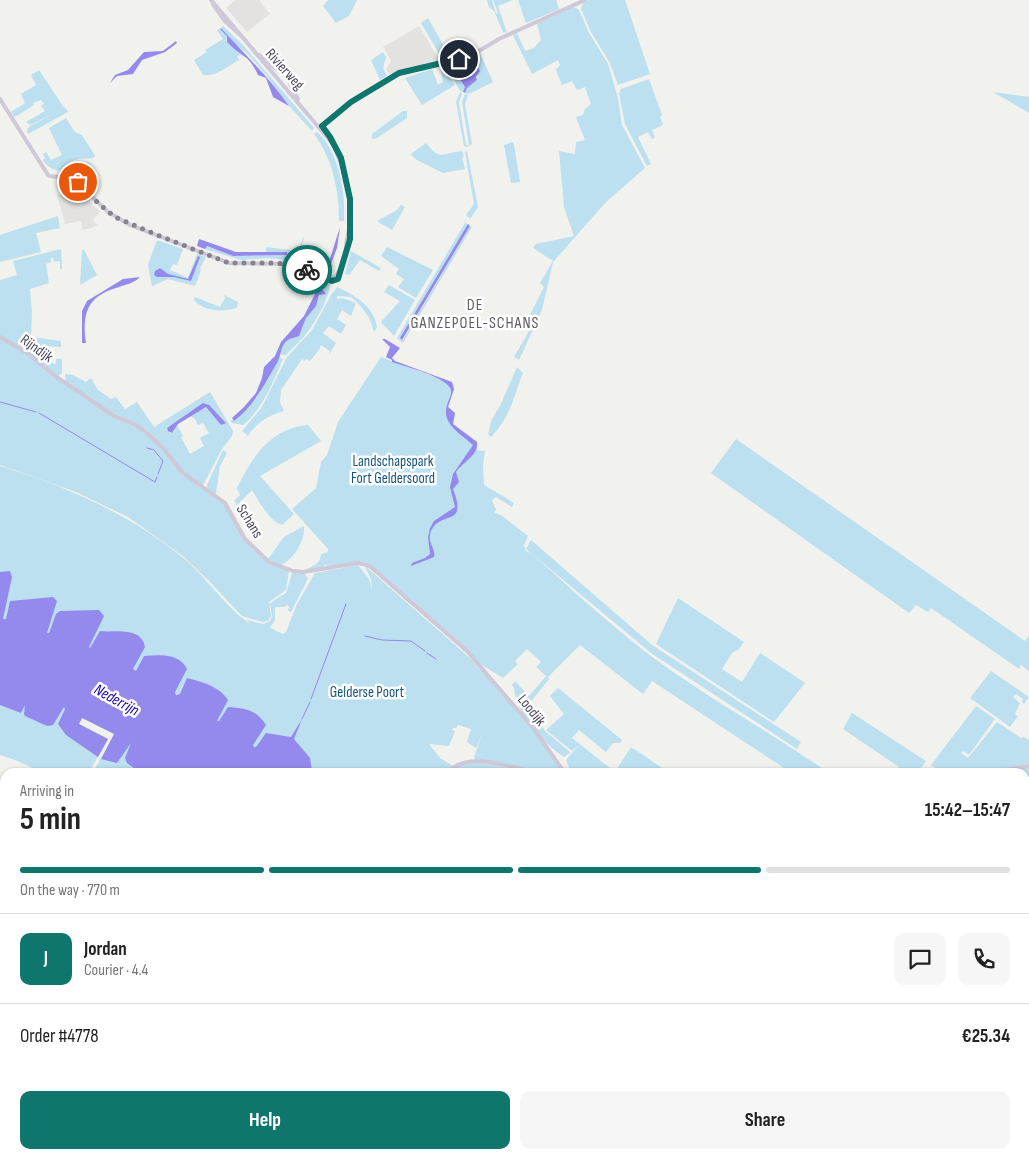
<!DOCTYPE html>
<html lang="en">
<head>
<meta charset="utf-8">
<style>
  body { margin:0; font-family:"Sofia Sans Condensed",sans-serif; background:#f6f6f6; color:#222; height:100vh; display:flex; flex-direction:column; font-size:19px; white-space:nowrap }
  * { box-sizing:border-box; margin:0 }
  p { font-size:16px; color:#767676 }
  .icon { flex:none; width:28px; height:28px; fill:none; stroke:currentColor; stroke-width:2; stroke-linecap:round; stroke-linejoin:round }
  .map { position:relative; flex:1; overflow:hidden }
  .side { position:absolute; left:0px; top:768px; width:1030px; height:391px; display:flex; flex-direction:column; background:#fff; border-radius:15px 15px 0 0; box-shadow:0 1px 4px #0004 }
  .side>* { flex:none }
  .pin { position:absolute; display:grid; place-items:center; width:42px; height:42px; color:#fff; margin:-21px; border:2px solid #fff; border-radius:50%; box-shadow:0 1px 5px #0007 }
  .courier { position:absolute; display:grid; place-items:center; width:50px; height:50px; margin:-25px; border:4px solid #0f766e; border-radius:50%; background:#fff; color:#222; box-shadow:0 1px 6px #0007 }
  .headline em { font-style:normal; font-weight:700 }
  .headline div { display:flex; flex-direction:column-reverse }
  .headline { display:flex; align-items:center; justify-content:space-between; height:85px; padding:0 20px }
  h1 { font-size:32px; font-weight:700; line-height:38px }
  .bar { display:grid; grid-template-columns:repeat(4,1fr); gap:8px 5px; align-content:center; height:60px; padding:0 20px }
  .bar i { height:6px; border-radius:4px; background:#e0e0e0 }
  .bar .active { background:#0f766e }
  .bar p { grid-column:span 4 }
  .line { display:flex; align-items:center; gap:12px; padding:0 20px; border-top:1px solid #e0e0e0 }
  .line div { flex:1 }
  .round { display:grid; place-items:center; flex:none; width:52px; height:52px; border-radius:10px; background:#f6f6f6 }
  .cta { display:flex; gap:10px; margin-top:auto; padding:10px 20px }
  .cta a { flex:1; height:58px; border-radius:10px; background:#0f766e; color:#fff; font-size:20px; font-weight:700; line-height:58px; text-align:center }
  .cta a+a { background:#f6f6f6; color:#222 }
  .map>svg:first-child { display:block }
  .education { fill:#e3e2e0 }
  .green { fill:#bce0ef; fill-rule:evenodd }
  .water { fill:#9489ec }
  .lines { fill:none; stroke-linecap:round; stroke-linejoin:round }
  .stream { stroke:#9489ec; stroke-width:1 }
  .tertiary { stroke:#cec8d8; stroke-width:4 }
  .done { stroke:#87828f; stroke-width:5; stroke-dasharray:0 9 }
  .route { stroke:#0f766e; stroke-width:6 }
  .labels { text-anchor:middle; stroke-width:5; stroke-linejoin:round; paint-order:stroke }
  .street-label { font-size:15px; fill:#4e465c; stroke:#fff }
  .park-label { font-size:15px; fill:#17557d; stroke:#fff }
  .neighbourhood-label { font-size:16px; letter-spacing:1px; fill:#5f5b63; stroke:#fff }
  .water-label { font-size:16px; font-style:italic; fill:#1d0ca9; stroke:#fff }
</style>
</head>
<body>
<div class="map">
<svg width="1029" height="1158" viewBox="0 0 1029 1158">
  <rect width="100%" height="100%" fill="#f1f1ee"/>
  <g class="education">
    <polygon points="235,0 259,0 270,14 247,32 226,8"/>
    <polygon points="419,26 438,58 438,61 425,63 416,67 413,66 390,75 386,69 391,61 383,47"/>
    <polygon points="77,188 100,212 93,220 98,225 91,228 82,230 81,221 65,224 57,195 73,191 73,189"/>
  </g>
  <g class="green">
    <polygon points="328,0 357,0 349,16 336,23 323,6"/>
    <polygon points="487,0 492,0 496,14 498,13 493,0 513,0 498,6 507,33 503,32 494,11 489,7"/>
    <polygon points="518,0 556,0 559,9 526,23"/>
    <polygon points="589,0 625,0 650,74 618,85 610,63 591,32 581,9 583,3"/>
    <polygon points="574,7 579,10 589,33 608,64 618,98 622,125 645,168 606,202 553,262 542,310 519,360 514,357 533,324 528,319 544,287 540,283 553,261 533,248 536,244 574,236 564,207 559,151 575,154 576,142 585,140 576,117 583,115 585,109 591,104 585,87 577,90 572,81 562,85 556,70 560,65 558,60 532,74 513,35 517,33 525,51 534,48 541,40 537,24"/>
    <polygon points="428,18 450,57 449,59 443,60 421,23"/>
    <polygon points="223,26 243,45 314,128 312,131 289,106 267,76 248,54 233,43 221,28"/>
    <path d="M220 29 227 36 226 41 247 58 240 55 237 56 239 60C228 66 216 77 203 75L194 60 207 52 205 50 223 39 217 30Z"/>
    <polygon points="383,52 386,57 383,68 387,76 380,80 371,60"/>
    <polygon points="480,53 493,82 469,94 465,93 467,88 477,80 478,74 465,87 463,92 460,91 445,64"/>
    <polygon points="440,66 443,66 455,85 422,105 405,78 432,69 438,85 443,82"/>
    <polygon points="39,70 63,106 61,109 64,106 68,112 28,134 27,130 30,126 59,111 30,125 26,122 45,111 41,106 44,104 41,100 33,103 34,105 15,117 11,112 25,103 21,94 36,85 31,75"/>
    <polygon points="649,79 662,115 660,117 663,125 652,130 655,138 652,139 648,132 638,137 651,164 647,166 625,124 619,93 621,89"/>
    <polygon points="460,92 462,93 459,103 466,145 469,145 462,102 465,94 468,95 465,104 472,144 466,147 464,146 456,102"/>
    <polygon points="993,92 1029,97 1029,113"/>
    <polygon points="403,111 407,111 407,118 377,138 372,139 372,134"/>
    <path d="M66 118 75 132 82 135 95 156 93 158C82 159 68 157 65 171 55 171 48 168 43 160L45 158 43 154 46 152 51 160 62 155 49 128Z"/>
    <path d="M317 132C339 150 346 195 344 221H339C339 191 333 159 314 134Z"/>
    <polygon points="512,142 514,144 520,182 511,183 504,145"/>
    <path d="M426 143C439 161 443 153 462 151L464 157 462 158 465 169 443 173 417 160 411 155 412 153Z"/>
    <polygon points="467,151 478,207 470,219 466,215 474,204 465,152"/>
    <polygon points="88,162 91,165 80,178 68,172 73,164"/>
    <polygon points="401,205 405,207 392,230 377,221 397,210"/>
    <polygon points="58,216 60,228 36,233 41,252 0,262 0,235"/>
    <polygon points="464,221 469,225 400,339 403,340 470,226 472,227 403,343 397,338 465,223"/>
    <polygon points="303,237 304,237 301,249 331,257 328,265 326,265 302,255 300,257 324,268 325,271 294,259 296,251 299,251"/>
    <polygon points="157,240 183,249 177,265 173,264 170,270 188,278 197,254 206,257 200,268 201,270 195,286 168,279 152,286 148,265"/>
    <polygon points="206,246 233,256 287,255 287,252 266,252 266,247 291,250 289,260 266,258 241,260 205,249"/>
    <polygon points="387,247 433,270 416,298 398,287 404,279 396,274 399,269 381,256"/>
    <polygon points="61,249 62,269 60,269 60,261 54,262 53,257 51,258 51,262 46,264 49,283 30,289 32,313 31,337 61,341 61,347 44,346 42,356 52,363 56,364 56,359 62,359 62,373 58,376 25,350 27,339 24,333 26,341 23,348 0,336 0,280 17,275 13,261"/>
    <polygon points="82,250 84,250 97,275 80,285"/>
    <polygon points="351,251 381,268 379,271 360,260 349,275 345,274"/>
    <path d="M322 281 330 284C329 300 313 326 303 338 297 344 291 349 286 355H280L283 345 288 339 296 338 301 332 306 318 321 294Z"/>
    <polygon points="389,285 415,300 394,336 381,322 400,301 384,292"/>
    <path d="M337 287C354 295 374 306 377 327L375 331 373 330C372 319 362 306 351 297L337 296V299L342 298 356 303 351 316 342 310 337 319 346 325 341 334 329 326 323 333 336 343 329 355 330 351 321 345 319 350 310 361 306 359 304 361 302 359 281 390 280 402 284 411C269 415 256 423 248 436L242 431 262 407 287 357 312 330 331 295Z"/>
    <path d="M224 295 238 302 237 308C223 312 204 312 194 300L195 297 220 307 225 298Z"/>
    <polygon points="0,338 31,356 94,402 140,429 163,450 181,473 223,502 245,541 252,549 262,558 289,571 286,590 269,602 271,616 268,621 263,622 242,616 208,580 183,556 128,517 76,492 0,465"/>
    <path d="M279 357 283 359C273 382 263 409 243 425L232 423 230 420H234L256 399Z"/>
    <path d="M381 357 453 384 454 389 448 407 455 413 453 424 477 442V450L485 451 483 465 484 485 514 503 512 507 496 497 492 500 496 510 494 513 501 515 528 536 524 546 526 551 531 553C569 587 607 622 647 653 704 696 767 730 826 771L825 772H790L652 681 643 694 580 645 548 677 549 679 529 704 545 731 569 751 570 753 564 757C542 741 517 717 514 688L512 685 515 681 529 696 546 676 536 667 541 662 527 649 515 661 518 664 503 678 482 665 367 563C353 559 338 569 325 565L318 570 303 571C312 566 321 564 321 554L328 552V549L292 509 316 488 321 462 327 455 338 422Z"/>
    <path d="M517 367 523 373C513 398 511 416 491 437L488 434 492 419 500 406Z"/>
    <path d="M65 374 73 375 86 382 91 378 98 390 111 399 116 397 125 409 137 402 154 427 210 392 233 431 232 436 222 449 203 485 180 470 143 429 115 416 66 382ZM207 404 225 421 221 425 206 407 190 416 195 419 198 425 203 423 209 433 200 438 204 446 190 454 181 437 183 436 177 425 174 432 170 433 167 429Z"/>
    <path d="M308 425 321 441 260 476 294 514 282 525C269 521 259 501 252 490L236 506 235 500 240 495 237 488C252 457 271 428 308 425Z"/>
    <polygon points="736,439 1025,641 1029,636 1029,671 1021,665 1019,669 931,608 928,612 916,605 909,613 711,473"/>
    <polygon points="223,450 227,453 220,466 216,494 207,489 207,485"/>
    <path d="M0 466C68 487 132 515 187 561 208 580 230 612 252 625L246 620 263 624 270 621 272 616 270 603 286 593 292 573 305 574 308 579 291 612 288 611 289 606 286 605 285 607H275V620L270 628 283 634 286 632 297 604 315 573 358 565 369 579 372 590 371 579 364 565 472 660 529 725 562 772H542L475 760 474 757 482 734 476 748 467 742 471 729 458 725 456 728H453L452 730 455 731 449 746 429 744 440 758 453 766 448 772H285L254 747 177 694 136 671 47 633 0 618Z"/>
    <path d="M304 526C306 539 293 561 280 565L268 559 284 537Z"/>
    <polygon points="531,540 652,645 801,742 797,749 651,653 526,549"/>
    <polygon points="678,598 744,642 739,649 732,653 722,669 742,682 760,653 805,683 774,722 656,644"/>
    <polygon points="991,671 1029,697 1024,704 1022,702 1023,699 1016,694 1013,697 1020,703 1015,714 1018,716 1010,727 970,698"/>
    <polygon points="0,685 64,707 82,717 79,724 108,739 89,772 42,772 15,760 0,755"/>
    <polygon points="558,688 622,740 620,743 613,743 606,752 579,730 572,738 615,772 631,747 668,772 571,772 566,760 579,745 572,751 546,730 564,714 550,696"/>
    <polygon points="976,706 995,719 969,755 963,751 961,753 968,758 997,722 1021,738 1024,737 1029,740 1029,764 985,772 942,772 931,765"/>
    <polygon points="852,713 926,761 921,768 927,772 895,772 899,767 843,729"/>
    <polygon points="115,734 179,772 93,772"/>
    <polygon points="476,762 530,772 452,772 459,765"/>
    <polygon points="1029,767 1029,1006 1025,1006 1025,772 1000,772"/>
    <polygon points="0,853 5,869 5,1154 447,1154 457,1158 0,1158"/>
    <path d="M1025 1067H1029V1158H509C516 1152 534 1151 542 1157L544 1154H1025Z"/>
  </g>
  <g class="water">
    <path d="M221 28C244 54 269 77 289 106L273 97 266 78 258 75C248 53 242 58 227 42V36L220 29Z"/>
    <polygon points="176,41 177,43 165,52 142,60 133,74 117,76 110,83 115,75 128,70 144,52 163,51"/>
    <polygon points="473,60 480,71 476,77 477,80 467,88 465,93 463,92 465,87 453,68 454,66"/>
    <polygon points="468,224 470,226 402,340 400,338"/>
    <polygon points="340,227 337,248 328,272 324,268 300,257 302,255 328,265"/>
    <polygon points="199,239 236,252 287,252 287,255 233,256 207,246 205,249 197,246"/>
    <polygon points="198,256 200,257 191,281 174,277 157,277 154,275 155,271 160,268 168,274 188,279"/>
    <path d="M140 277C135 283 124 285 116 288 86 297 82 315 86 343H82V311L87 301 123 279Z"/>
    <path d="M321 282 322 289 326 294 319 295 316 306 306 318 299 336C295 338 291 338 288 340 281 344 281 355 278 361 265 383 255 405 234 421L232 418 244 407 256 393 262 378 264 367 275 356 281 342 304 316Z"/>
    <path d="M382 339H385L400 348 392 358 395 361 452 382 454 389 448 407 455 413 453 424 477 442C479 455 463 462 456 472L459 482 453 489C469 530 438 508 430 534 428 543 436 549 434 557L411 566 412 563 425 558 430 554 428 537 430 528 434 521 455 507 450 487 453 474 473 445C461 434 441 424 447 405 448 401 452 395 451 390 448 377 403 366 392 362V360L386 357 390 347Z"/>
    <polygon points="203,403 209,405 226,423 221,425 206,407 178,424 172,433 168,431 167,428"/>
    <path d="M10 571 12 577 3 619H6L10 601 53 597 57 601 47 633H49L56 614 60 611 99 610 104 616 89 647 90 648 100 631C114 633 141 626 145 647L133 669 136 671 144 656C159 655 179 653 187 669L175 692 176 695 180 694 187 678C202 682 219 686 228 700L217 721H219L228 707C245 708 257 710 266 725L253 745 254 747H256L266 733 291 737 302 719 294 739 310 758 312 771 310 772H139L127 763 125 758 131 743 117 763 101 759 114 734 82 718 79 724 108 739 98 757 66 735 58 724 65 709 64 707 53 725 47 726 25 716 24 714 25 705 21 713 0 705V572Z"/>
    <polygon points="1025,840 1029,853 1029,905 1025,904"/>
    <polygon points="0,884 5,889 5,1087 0,1078"/>
    <polygon points="1029,983 1029,1091 1025,1092 1025,1004 1028,1004"/>
    <polygon points="22,1154 119,1154 116,1158 24,1158"/>
  </g>
  <g class="lines">
    <g class="stream">
      <polyline points="0,402 36,412"/>
      <polyline points="39,413 155,482 157,477"/>
      <polyline points="147,448 154,450 163,461 158,474"/>
      <polyline points="365,636 382,640 411,641 425,651"/>
      <polyline points="427,653 436,659"/>
      <polyline points="311,699 346,604"/>
      <polyline points="302,719 310,702"/>
    </g>
    <g class="tertiary">
      <polyline points="211,0 332,143"/>
      <polyline points="213,4 224,20 239,34"/>
      <polyline points="259,55 287,78 298,99"/>
      <path d="M0 99 48 175C56 179 64 175 73 178L108 212 130 225 229 263 289 264 334 281C342 276 352 234 350 224"/>
      <polyline points="320,128 351,102 399,73 472,55 499,39 585,0"/>
      <path d="M332 141C343 167 353 192 350 221 350 230 346 238 346 248"/>
      <polyline points="328,278 335,277 340,270"/>
      <polyline points="0,337 29,354 55,376 114,416 136,425 147,433 163,448 182,472 225,503 245,539 269,562 293,571 303,572 358,563 367,565 372,568 467,651 534,729 564,772"/>
      <path d="M449 772C467 750 511 768 536 772"/>
      <polyline points="992,772 1029,766"/>
      <polyline points="138,1158 142,1154"/>
    </g>
  </g>
  <g class="lines">
    <polyline class="done" points="78,182 98,203 115,217 157,235 229,263 278,263 307,270"/>
    <polyline class="route" points="307,270 332,281 338,279 350,239 350,199 341,158 330,137 322,126 351,102 399,73 459,59"/>
  </g>
  <g class="labels">
    <g class="street-label">
      <text transform="translate(285 69) rotate(48)" y="5">Rivierweg</text>
      <text transform="translate(37 348) rotate(36)" y="5">Rijndijk</text>
      <text transform="translate(250 521) rotate(58)" y="5">Schans</text>
      <text transform="translate(532 710) rotate(51)" y="5">Loodijk</text>
    </g>
    <g class="park-label">
      <text x="393" y="466">Landschapspark<tspan x="393" dy="17">Fort Geldersoord</tspan></text>
      <text x="367" y="697">Gelderse Poort</text>
    </g>
    <g class="neighbourhood-label">
      <text x="475" y="310">DE<tspan x="475" dy="18">GANZEPOEL-SCHANS</tspan></text>
    </g>
    <g class="water-label">
      <text transform="translate(117 699) rotate(29)" y="6">Nederrijn</text>
    </g>
  </g>
</svg>
<div class="pin" style="left:78px;top:182px;background:#ea580c"><svg class="icon" aria-label="bag" viewBox="0 0 24 24"><path d="M5 8h14l-1 12H6zM9 8a3 3 0 0 1 6 0"/></svg></div>
<div class="pin" style="left:459px;top:59px;background:#1f2937"><svg class="icon" aria-label="home" viewBox="0 0 24 24"><path d="M3 11l9-7 9 7M6 9v11h12V9"/></svg></div>
<div class="courier" style="left:307px;top:270px"><svg class="icon" aria-label="bike" viewBox="0 0 24 24"><circle cx="6" cy="16" r="4"/><circle cx="18" cy="16" r="4"/><path d="M6 16l4-8h5l3 8M10 8l3 8H6M13 5h3"/></svg></div>
<section class="side">
<div class="headline"><div><h1>5 min</h1><p>Arriving in</p></div><em>15:42–15:47</em></div>
<div class="bar"><i class="active"></i><i class="active"></i><i class="active"></i><i></i><p>On the way · 770 m</p></div>
<div class="line" style="height:90px"><b class="round" style="background:#0f766e;color:#fff">J</b><div><b>Jordan</b><p>Courier · 4.4</p></div><a class="round"><svg class="icon" aria-label="chat" viewBox="0 0 24 24"><path d="M4 5h16v11H9l-5 4z"/></svg></a><a class="round"><svg class="icon" aria-label="phone" viewBox="0 0 24 24"><path d="M5 4h4l2 5-3 2q2 4 5 5l2-3 5 2v4C11 20 4 13 5 4z"/></svg></a></div>
<div class="line" style="height:65px"><div>Order #4778</div><b>€25.34</b></div>
<div class="cta"><a>Help</a><a>Share</a></div>
</section>
</div>
</body>
</html>
